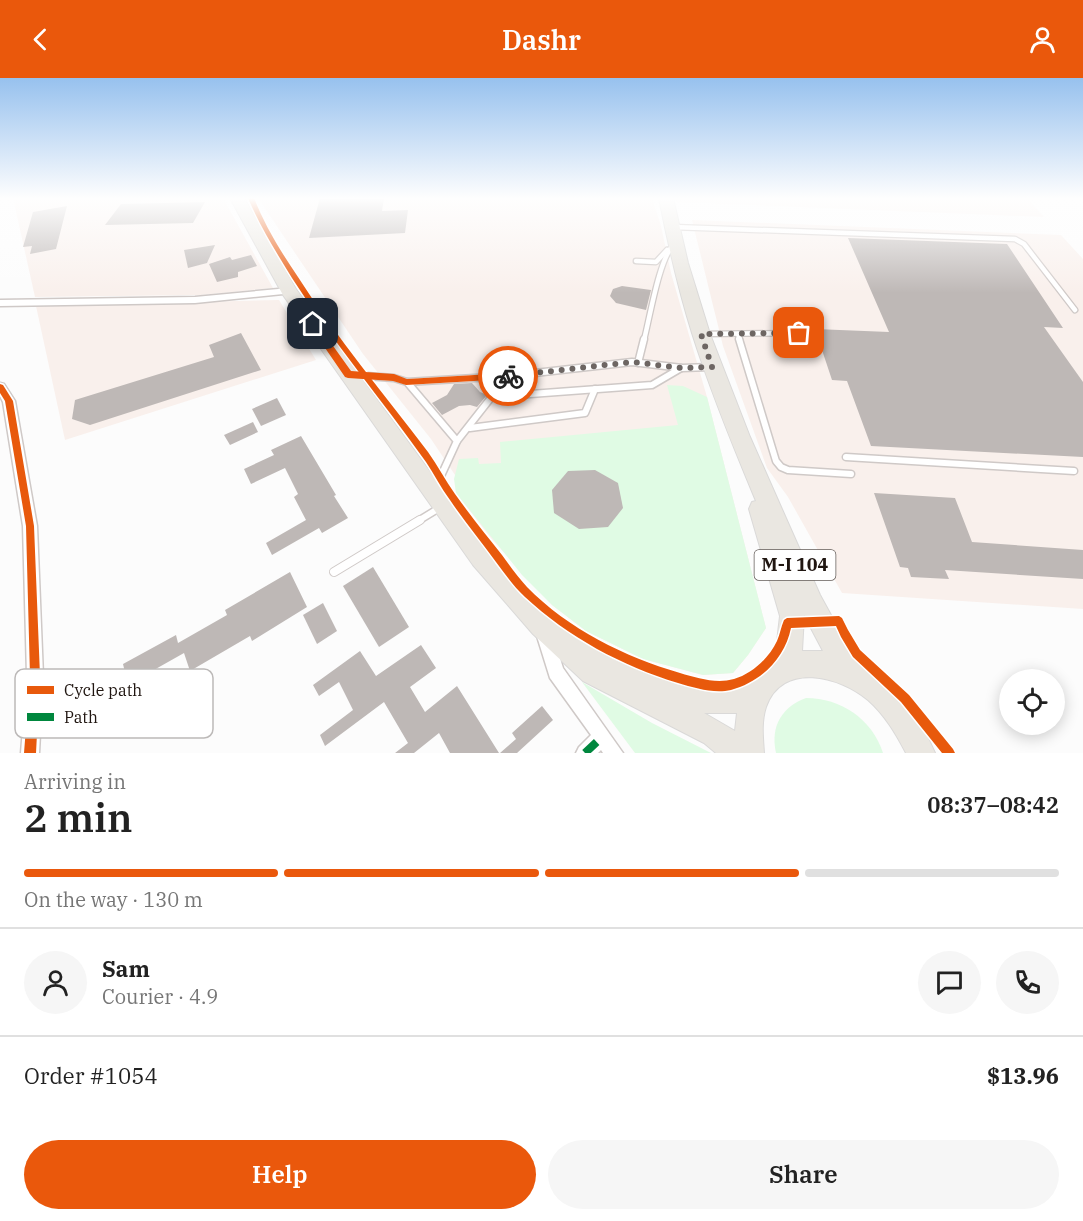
<!DOCTYPE html>
<html lang="en">
<head>
<meta charset="utf-8">
<style>
  body { margin:0; font-family:"IBM Plex Serif",serif; background:#f6f6f6; color:#222; height:100vh; display:flex; flex-direction:column; font-size:22px; white-space:nowrap }
  * { box-sizing:border-box; margin:0 }
  p { font-size:20px; color:#767676 }
  .icon { flex:none; width:33px; height:33px; fill:none; stroke:currentColor; stroke-width:2; stroke-linecap:round; stroke-linejoin:round }
  .map { position:relative; height:675px; overflow:hidden }
  .side { display:flex; flex-direction:column; background:#fff; flex:1 }
  .side>* { flex:none }
  .controls { position:absolute; left:999px; top:591px; display:grid; gap:12px }
  .controls a { display:grid; place-items:center; width:66px; height:66px; border-radius:50%; background:#fff; box-shadow:0 3px 15px #0003; font-size:30px }
  .pin { position:absolute; display:grid; place-items:center; width:51px; height:51px; color:#fff; margin:-26px; border-radius:12px; box-shadow:0 3px 9px #0006 }
  .courier { position:absolute; display:grid; place-items:center; width:60px; height:60px; margin:-30px; border:4px solid #ea580c; border-radius:50%; background:#fff; color:#222; box-shadow:0 2px 8px #0007 }
  .headline em { font-style:normal; font-weight:600 }
  .headline div { display:flex; flex-direction:column-reverse }
  .headline { display:flex; align-items:center; justify-content:space-between; height:102px; padding:0 24px }
  h1 { font-size:39px; font-weight:600; line-height:45px }
  .bar { display:grid; grid-template-columns:repeat(4,1fr); gap:9px 6px; align-content:center; height:72px; padding:0 24px }
  .bar i { height:8px; border-radius:4px; background:#e0e0e0 }
  .bar .on { background:#ea580c }
  .bar p { grid-column:span 4 }
  .line { display:flex; align-items:center; gap:15px; padding:0 24px; border-top:2px solid #e0e0e0 }
  .line div { flex:1 }
  .round { display:grid; place-items:center; flex:none; width:63px; height:63px; border-radius:32px; background:#f6f6f6 }
  .primary-button { display:flex; gap:12px; margin-top:auto; padding:12px 24px }
  .primary-button a { flex:1; height:69px; border-radius:36px; background:#ea580c; color:#fff; font-size:24px; font-weight:600; line-height:69px; text-align:center }
  .primary-button a+a { background:#f6f6f6; color:#222 }
  header { display:flex; justify-content:space-between; align-items:center; height:78px; padding:0 24px; background:#ea580c; color:#fff; font-size:27px; font-weight:600 }
  .map>svg:first-child { display:block }
  .built { fill:#f9f0ec }
  .green { fill:#e0fbe4 }
  .building { fill:#beb8b6 }
  .lines { fill:none; stroke-linecap:round; stroke-linejoin:round }
  .lane-far2-casing { stroke:#cfc9c7; stroke-width:7 }
  .lane-far1-casing { stroke:#cfc9c7; stroke-width:9 }
  .lane-casing { stroke:#cfc9c7; stroke-width:10 }
  .street-casing { stroke:#cfc9c7; stroke-width:3 }
  .primary-casing { stroke:#dad9d8; stroke-width:2 }
  .lane-far2 { stroke:#fff; stroke-width:4.5 }
  .lane-far1 { stroke:#fff; stroke-width:6 }
  .lane { stroke:#fff; stroke-width:8 }
  .street { fill:#fff; fill-rule:evenodd }
  .primary { fill:#eae7e1; fill-rule:evenodd }
  .quiet { stroke:#00873e; stroke-width:8; stroke-dasharray:16 8; stroke-linecap:butt }
  .cycleway-casing { stroke:#fff; stroke-width:3 }
  .cycleway { fill:#e8590c; fill-rule:evenodd }
  .route { fill:#ea580c }
  .done { stroke:#6d6663; stroke-width:6; stroke-dasharray:0 10.8 }
  .labels { text-anchor:middle; stroke-width:4.5; stroke-linejoin:round; paint-order:stroke }
  .shield { fill:#fff; stroke:#635c58; stroke-width:1.5 }
  .shield-label { font-size:18px; font-weight:bold; fill:#201611 }
  .key { fill:#fff; stroke:#bcb9b8; stroke-width:1.5 }
  .key-label { font-size:16px; fill:#201611 }
</style>
</head>
<body>
<header><svg class="icon" aria-label="back" viewBox="0 0 24 24"><path d="M15 5l-7 7 7 7"/></svg>Dashr<svg class="icon" aria-label="person" viewBox="0 0 24 24"><circle cx="12" cy="8" r="4"/><path d="M4 21q1-7 8-7t8 7"/></svg></header>
<div class="map">
<svg width="1083" height="675" viewBox="0 0 1083 675">
  <rect width="100%" height="100%" fill="#fcfcfc"/>
  <g class="built">
    <polygon points="13,120 223,120 273,210 201,217 35,219"/>
    <polygon points="258,120 652,120 661,148 671,195 707,319 766,550 748,577 733,595 703,597 643,581 586,553 552,527 490,459 456,415 455,397 431,361 363,276"/>
    <polygon points="675,120 1027,120 1044,139 676,124"/>
    <polygon points="692,142 1061,157 1083,181 1083,531 842,515 788,419 767,390 723,268"/>
    <polygon points="279,222 316,282 65,362 36,228"/>
  </g>
  <g class="green">
    <polygon points="667,307 683,308 707,319 766,550 748,577 733,595 703,597 643,581 586,553 552,527 522,497 456,415 454,401 459,381 478,380 479,386 501,385 500,364 678,347"/>
    <polygon points="582,604 652,645 711,675 635,675"/>
    <path d="M806 620C841 620 872 641 883 675H776C770 648 782 629 806 620Z"/>
  </g>
  <g class="building">
    <polygon points="320,120 384,120 382,133 408,132 405,155 309,160"/>
    <polygon points="205,124 193,145 105,147 121,126"/>
    <polygon points="67,128 56,171 30,176 32,168 23,169 33,134"/>
    <polygon points="848,160 1007,166 1063,250 1044,249 1083,304 1083,379 871,368 847,303 832,302 815,251 889,254"/>
    <polygon points="215,167 207,185 188,190 184,172"/>
    <polygon points="251,177 257,188 238,194 238,199 217,204 209,186 230,179 232,182"/>
    <polygon points="622,208 651,212 646,232 616,225 610,218 613,211"/>
    <polygon points="241,255 261,292 90,347 72,341 75,322 214,279 209,267"/>
    <polygon points="472,305 480,314 487,317 477,329 470,327 459,328 442,337 432,325 447,317 454,306"/>
    <polygon points="277,320 286,337 261,348 252,331"/>
    <polygon points="253,344 258,354 230,367 224,357"/>
    <polygon points="301,358 336,417 334,418 348,440 322,455 319,450 272,477 266,465 306,442 294,419 298,416 285,390 251,406 244,391 274,377 271,372"/>
    <polygon points="595,392 618,405 623,430 608,449 579,451 554,435 552,412 568,393"/>
    <polygon points="874,415 955,420 972,464 1083,472 1083,501 945,492 949,501 911,499 908,490 900,489"/>
    <polygon points="373,489 409,549 379,569 343,508"/>
    <polygon points="290,494 307,529 252,563 250,558 190,593 184,575 145,597 150,618 133,628 123,586 176,557 178,565 227,537 225,532"/>
    <polygon points="323,525 337,553 317,566 303,537"/>
    <polygon points="421,567 436,590 410,609 425,634 457,608 499,675 450,675 439,655 414,675 395,675 408,665 384,624 325,668 320,657 353,632 339,604 319,618 313,607 360,573 376,598"/>
    <polygon points="542,628 553,642 517,675 500,675 516,661 512,655"/>
  </g>
  <g class="lines">
    <g class="lane-far2-casing">
      <g id="lane-far2">
        <polyline points="673,149 1015,161 1024,166 1075,232"/>
        <polyline points="636,183 656,184 667,172"/>
        <polyline points="702,256 799,255"/>
        <polyline points="738,256 740,262"/>
        <path d="M644 262C650 239 659 181 674 166"/>
      </g>
    </g>
    <g class="lane-far1-casing">
      <g id="lane-far1">
        <polyline points="739,261 776,383 781,389 788,392 851,396"/>
        <polyline points="638,285 644,261"/>
        <polyline points="352,297 394,300 407,304 457,363 440,400 441,416"/>
        <polyline points="508,298 632,284 682,290 710,289"/>
        <polyline points="407,304 508,298 457,363"/>
        <polyline points="494,315 517,317 652,307 681,290"/>
        <polyline points="470,350 585,335 595,311"/>
        <polyline points="846,379 1074,393"/>
        <polyline points="418,443 441,429"/>
      </g>
    </g>
    <g class="lane-casing">
      <polyline id="lane" points="334,494 420,442"/>
    </g>
    <g class="street-casing">
      <g id="street">
        <polygon points="289,210 293,211 293,215 195,225 0,228 0,222 195,219"/>
        <polygon points="0,305 4,306 15,323 37,448 43,598 39,675 21,675 27,598 23,448 3,324 0,318"/>
        <polygon points="544,547 550,549 563,590 623,675 603,675 601,672 598,675 576,675 579,669 591,657 550,600 536,555 538,549"/>
      </g>
    </g>
    <g class="primary-casing">
      <path id="primary" d="M230 120H244L296 211 450 421 489 471 564 550 568 548 577 552 655 593 691 605 712 609H731L754 597 769 585 776 572 780 538 749 431 752 424 756 423C733 368 710 312 692 255 678 210 668 166 659 120H673L688 185 710 256 750 359 820 517 849 570 903 618 921 645 935 675H906C896 656 885 637 868 622 840 598 782 583 766 629 761 644 763 660 764 675H716L704 665 583 603 533 556 473 487 283 217ZM804 537 823 573H802ZM704 635H737L735 653Z"/>
    </g>
    <use href="#lane-far2" class="lane-far2"/>
    <use href="#lane-far1" class="lane-far1"/>
    <use href="#lane" class="lane"/>
    <use href="#street" class="street"/>
    <use href="#primary" class="primary"/>
    <polyline class="quiet" points="585,675 602,659"/>
    <g class="cycleway-casing">
      <g id="cycleway">
        <path d="M248 120H254C265 148 281 174 298 199 337 260 384 316 428 374 438 388 445 402 455 416 470 437 486 457 502 477 510 488 518 499 527 509 568 551 625 579 680 595 697 600 716 606 734 601 752 596 769 580 777 563 780 556 781 549 784 542L787 540 839 538 842 540 848 552 860 572 909 617 953 671 955 675H942L901 624 853 579 841 559 836 548 791 550C785 580 761 604 731 612 714 616 695 610 678 605 622 588 568 559 525 519 514 509 505 496 496 484 481 463 464 443 450 422 441 410 434 396 426 384 382 322 333 264 292 200 276 174 260 148 248 120Z"/>
        <polygon points="0,306 3,307 13,323 34,448 40,598 36,675 24,675 30,598 26,448 5,323 0,315"/>
      </g>
    </g>
    <use href="#cycleway" class="cycleway"/>
  </g>
  <linearGradient id="sky" x2="0" y2="1"><stop stop-color="#97c1ee"/><stop offset="0.56" stop-color="#fefefe"/><stop offset="1" stop-color="#fefefe" stop-opacity="0"/></linearGradient>
  <rect width="1083" height="215" fill="url(#sky)"/>
  <polygon class="route" points="310,244 316,244 351,293 394,296 407,301 508,295 513,298 508,301 406,307 393,303 348,300 345,299 310,248"/>
  <g class="lines">
    <polyline class="done" points="508,298 632,284 682,290 712,289 701,256 799,255"/>
  </g>
  <g class="labels">
    <rect class="shield" x="754.5" y="472" width="81" height="30" rx="4.5"/>
    <g class="shield-label">
      <text x="795" y="493">M-I 104</text>
    </g>
  </g>
  <rect x="15" y="591" width="198" height="69" rx="9" class="key"/>
  <rect x="27" y="608" width="27" height="8" fill="#e8590c"/>
  <rect x="27" y="635" width="27" height="8" fill="#00873e"/>
  <g class="key-label">
    <text x="64" y="618">Cycle path</text>
    <text x="64" y="645">Path</text>
  </g>
</svg>
<div class="controls">
<a><svg class="icon" aria-label="locate" viewBox="0 0 24 24"><circle cx="12" cy="12" r="6"/><path d="M12 2v4M12 18v4M2 12h4M18 12h4"/></svg></a>
</div>
<div class="pin" style="left:799px;top:255px;background:#ea580c"><svg class="icon" aria-label="bag" viewBox="0 0 24 24"><path d="M5 8h14l-1 12H6zM9 8a3 3 0 0 1 6 0"/></svg></div>
<div class="pin" style="left:313px;top:246px;background:#1f2937"><svg class="icon" aria-label="home" viewBox="0 0 24 24"><path d="M3 11l9-7 9 7M6 9v11h12V9"/></svg></div>
<div class="courier" style="left:508px;top:298px"><svg class="icon" aria-label="bike" viewBox="0 0 24 24"><circle cx="6" cy="16" r="4"/><circle cx="18" cy="16" r="4"/><path d="M6 16l4-8h5l3 8M10 8l3 8H6M13 5h3"/></svg></div>
</div>
<section class="side">
<div class="headline"><div><h1>2 min</h1><p>Arriving in</p></div><em>08:37–08:42</em></div>
<div class="bar"><i class="on"></i><i class="on"></i><i class="on"></i><i></i><p>On the way · 130 m</p></div>
<div class="line" style="height:108px"><a class="round"><svg class="icon" aria-label="person" viewBox="0 0 24 24"><circle cx="12" cy="8" r="4"/><path d="M4 21q1-7 8-7t8 7"/></svg></a><div><b>Sam</b><p>Courier · 4.9</p></div><a class="round"><svg class="icon" aria-label="chat" viewBox="0 0 24 24"><path d="M4 5h16v11H9l-5 4z"/></svg></a><a class="round"><svg class="icon" aria-label="phone" viewBox="0 0 24 24"><path d="M5 4h4l2 5-3 2q2 4 5 5l2-3 5 2v4C11 20 4 13 5 4z"/></svg></a></div>
<div class="line" style="height:78px"><div>Order #1054</div><b>$13.96</b></div>
<div class="primary-button"><a>Help</a><a>Share</a></div>
</section>
</body>
</html>
